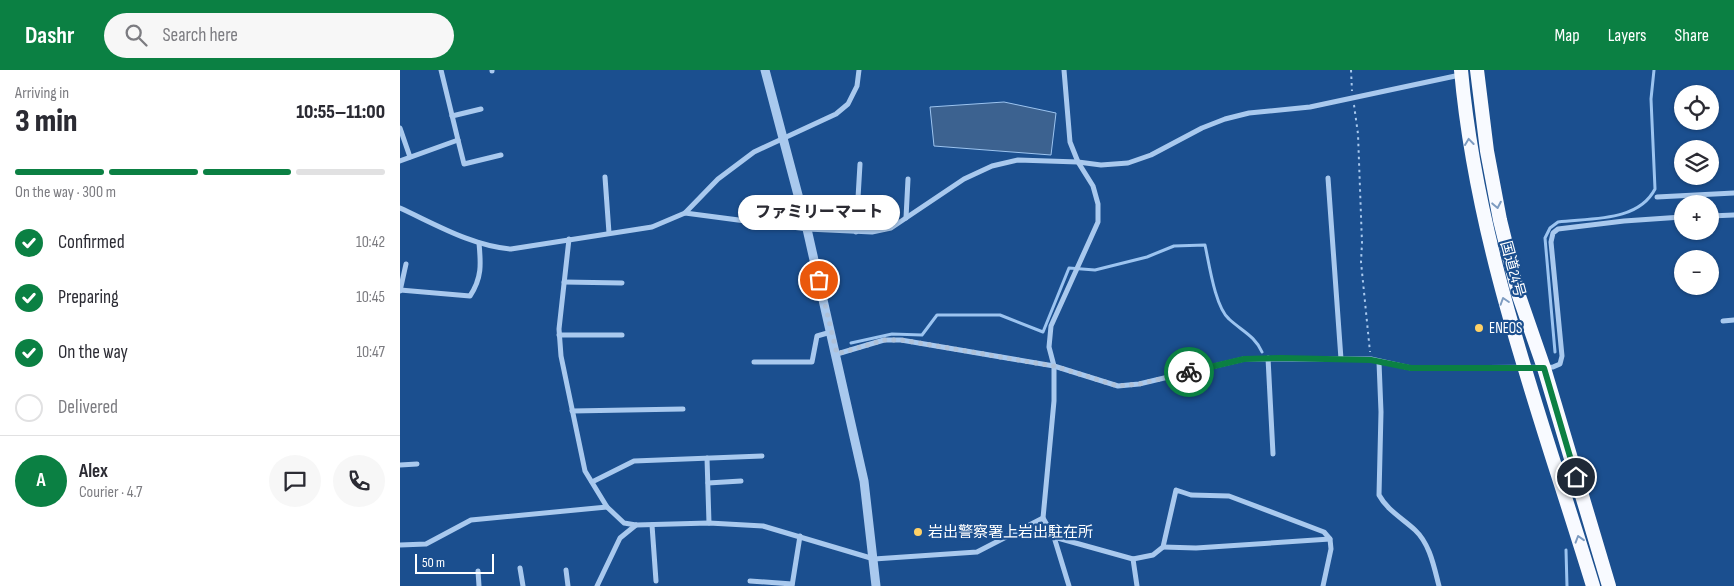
<!DOCTYPE html>
<html lang="en">
<head>
<meta charset="utf-8">
<style>
  body { margin:0; font-family:"Sofia Sans Condensed","Noto Sans JP",sans-serif; background:#f7f7f7; color:#2b2b33; height:100vh; display:flex; flex-direction:column; font-size:19px; white-space:nowrap }
  * { box-sizing:border-box; margin:0 }
  p { font-size:16px; color:#7c7c81 }
  .icon { flex:none; width:28px; height:28px; fill:none; stroke:currentColor; stroke-width:2; stroke-linecap:round; stroke-linejoin:round }
  .map { position:relative; flex:1; overflow:hidden }
  .sheet { display:flex; flex-direction:column; background:#fff; width:400px }
  .sheet>* { flex:none }
  .fabs { position:absolute; left:1274px; top:15px; display:grid; gap:10px }
  .fabs a { display:grid; place-items:center; width:45px; height:45px; border-radius:50%; background:#fff; box-shadow:0 1px 4px #0004; font-size:25px }
  .scale { position:absolute; left:15px; bottom:12px; width:79px; box-sizing:border-box; padding-left:5px; border:2px solid #fff; border-top:0; font-size:14px; line-height:18px; white-space:nowrap; color:#fff; -webkit-text-stroke:4px #1b4f8f; paint-order:stroke }
  .pin { position:absolute; display:grid; place-items:center; width:42px; height:42px; color:#fff; margin:-21px; border:2px solid #fff; border-radius:50%; box-shadow:0 1px 5px #0007 }
  .courier { position:absolute; display:grid; place-items:center; width:50px; height:50px; margin:-25px; border:4px solid #0b8043; border-radius:50%; background:#fff; color:#222; box-shadow:0 1px 6px #0007 }
  .bubble { position:absolute; height:35px; border-radius:18px; background:#fff; box-shadow:0 1px 4px #0004; font-size:16px; font-weight:800; line-height:35px; text-align:center }
  .summary em { font-style:normal; font-weight:800 }
  .summary div { display:flex; flex-direction:column-reverse }
  .summary { display:flex; align-items:center; justify-content:space-between; height:85px; padding:0 15px }
  h1 { font-size:32px; font-weight:800; line-height:38px }
  .bar { display:grid; grid-template-columns:repeat(4,1fr); gap:8px 5px; align-content:center; height:60px; padding:0 15px }
  .bar i { height:6px; border-radius:4px; background:#e1e1e2 }
  .bar .active { background:#0b8043 }
  .bar p { grid-column:span 4 }
  .line { display:flex; align-items:center; gap:12px; padding:0 15px; border-top:1px solid #e1e1e2 }
  .line div { flex:1 }
  .round { display:grid; place-items:center; flex:none; width:52px; height:52px; border-radius:26px; background:#f7f7f7 }
  ol { padding:0 15px; list-style:none }
  li { display:flex; align-items:center; gap:15px; height:55px }
  li p { margin-inline-start:auto }
  li .icon { padding:5px; border-radius:50%; background:#0b8043; color:#fff; stroke-width:4 }
  li:last-child { color:#7c7c81 }
  li i { width:28px; height:28px; border:2px solid #e1e1e2; border-radius:50% }
  header { display:flex; align-items:center; gap:30px; box-sizing:border-box; height:70px; padding:0 25px; background:#0b8043; color:#fff }
  header strong { font-size:24px }
  nav { display:flex; gap:28px; margin-inline-start:auto; font-size:18px }
  .search { width:350px; height:45px; background:#f7f7f7; display:flex; align-items:center; gap:12px; box-sizing:border-box; padding:0 18px; border-radius:28px; color:#7c7c81; font-size:19px }
  main { display:flex; flex:1; min-height:0 }
  .map>svg:first-child { display:block }
  .water { fill:#3c6290; stroke:#9cc4f0 }
  .lines { fill:none; stroke-linecap:round; stroke-linejoin:round }
  .stream { stroke:#9cc4f0; stroke-width:3 }
  .path { stroke:#a9c9ee; stroke-width:2; stroke-dasharray:2.5 4; stroke-linecap:butt }
  .minor { stroke:#a9c9ee; stroke-width:5 }
  .tertiary { stroke:#a9c9ee; stroke-width:9 }
  .trunk { stroke:#f8faff; stroke-width:14 }
  .oneway { stroke:#7e9cc1 }
  .done { stroke:#afc1d8; stroke-width:5; stroke-dasharray:0 9 }
  .route { stroke:#0b8043; stroke-width:6 }
  .poi-dot { fill:#ffd166; stroke:#1b4f8f; stroke-width:2 }
  .labels { text-anchor:middle; stroke-width:4.5; stroke-linejoin:round; paint-order:stroke }
  .street-label { font-size:15px; fill:#fff; stroke:#1b4f8f }
  .poi-label { font-size:15px; fill:#fff; stroke:#1b4f8f; text-anchor:start }
</style>
</head>
<body>
<header>
<strong>Dashr</strong>
<div class="search"><svg class="icon" aria-label="search" viewBox="0 0 24 24"><circle cx="10" cy="10" r="6"/><path d="M15 15l6 6"/></svg>Search here</div>
<nav><a>Map</a><a>Layers</a><a>Share</a></nav>
</header>
<main>
<section class="sheet">
<div class="summary"><div><h1>3 min</h1><p>Arriving in</p></div><em>10:55–11:00</em></div>
<div class="bar"><i class="active"></i><i class="active"></i><i class="active"></i><i></i><p>On the way · 300 m</p></div>
<ol>
<li><svg class="icon" aria-label="check" viewBox="0 0 24 24"><path d="M5 12l5 5 9-10"/></svg>Confirmed<p>10:42</p></li>
<li><svg class="icon" aria-label="check" viewBox="0 0 24 24"><path d="M5 12l5 5 9-10"/></svg>Preparing<p>10:45</p></li>
<li><svg class="icon" aria-label="check" viewBox="0 0 24 24"><path d="M5 12l5 5 9-10"/></svg>On the way<p>10:47</p></li>
<li><i></i>Delivered</li>
</ol>
<div class="line" style="height:90px"><b class="round" style="background:#0b8043;color:#fff">A</b><div><b>Alex</b><p>Courier · 4.7</p></div><a class="round"><svg class="icon" aria-label="chat" viewBox="0 0 24 24"><path d="M4 5h16v11H9l-5 4z"/></svg></a><a class="round"><svg class="icon" aria-label="phone" viewBox="0 0 24 24"><path d="M5 4h4l2 5-3 2q2 4 5 5l2-3 5 2v4C11 20 4 13 5 4z"/></svg></a></div>
</section>
<div class="map">
<svg width="1334" height="516" viewBox="0 0 1334 516">
  <rect width="100%" height="100%" fill="#1b4f8f"/>
  <polygon class="water" points="604,32 656,43 651,85 534,76 530,37"/>
  <g class="lines">
    <g class="stream">
      <path d="M451 273 492 264 522 265 537 245H600L643 262 669 198 695 200 747 187 774 176 805 175C809 193 815 237 829 249 842 261 855 266 862 282"/>
      <path d="M1155 282 1145 168 1150 158 1158 152C1191 148 1238 152 1255 119L1251 29 1254 0"/>
      <polyline points="1166,480 1167,516"/>
    </g>
    <g class="path">
      <polyline points="951,0 952,21"/>
      <polyline points="954,35 958,64 962,173 961,192 970,282"/>
    </g>
    <g class="minor">
      <polyline points="92,0 92,1"/>
      <polyline points="664,0 670,72 678,92 693,116 698,134 698,152 651,256 649,277 654,296 654,331 643,448 654,467 669,516"/>
      <polyline points="52,46 81,39"/>
      <polyline points="0,58 10,87"/>
      <polyline points="58,70 64,94 101,85"/>
      <polyline points="0,91 58,70 41,0"/>
      <polyline points="205,107 209,163"/>
      <polyline points="928,108 941,289"/>
      <polyline points="1257,127 1334,123"/>
      <path d="M0 138C35 154 72 176 111 179L252 157 285 143 318 109 354 82 436 44 448 34 457 16 459 0"/>
      <polyline points="285,143 407,159 472,162 491,158 564,109 592,96 618,90 678,92 701,95 728,93 751,85 802,58 825,49 849,43 910,37 1060,5"/>
      <polyline points="1310,146 1334,145"/>
      <polyline points="506,148 508,109"/>
      <polyline points="456,162 460,94"/>
      <polyline points="169,169 159,259 161,286 185,401 207,437 224,453 236,455 309,453 363,456 474,489 577,482 643,448"/>
      <polyline points="164,212 222,213"/>
      <path d="M0 220 70 226C82 208 81 194 79 173"/>
      <polyline points="0,221 6,194"/>
      <polyline points="1323,251 1334,250"/>
      <polyline points="159,265 222,265"/>
      <polyline points="437,284 484,270 501,270 654,296 718,316 739,314 844,289 971,289 1011,298 1153,297 1160,294 1162,286 1151,172 1153,163 1158,159 1224,151 1282,147"/>
      <polyline points="868,288 873,384"/>
      <polyline points="354,292 412,292 417,266 431,262"/>
      <path d="M979 292 981 342 979 425C987 440 1002 448 1015 460 1030 474 1034 497 1039 516"/>
      <polyline points="172,341 283,339"/>
      <polyline points="307,388 309,453"/>
      <polyline points="0,395 17,394"/>
      <polyline points="192,412 234,391 362,386"/>
      <polyline points="308,413 341,411"/>
      <polyline points="252,455 256,511"/>
      <polyline points="654,467 733,489 753,485 763,477 776,420 791,425 829,426 924,462 930,469 931,479 923,516"/>
      <polyline points="0,475 26,474 71,450 207,437"/>
      <polyline points="763,477 796,478 930,469"/>
      <polyline points="733,489 737,516"/>
      <polyline points="120,498 123,516"/>
      <polyline points="166,500 168,516"/>
      <polyline points="78,501 79,516"/>
      <polyline points="350,511 392,514"/>
      <polyline points="197,516 220,468 236,455"/>
      <polyline points="392,516 400,466"/>
    </g>
    <polyline class="tertiary" points="365,0 407,159 464,411 476,516"/>
    <g class="trunk">
      <path d="M1061 0C1077 178 1141 346 1193 516"/>
      <polyline points="1077,0 1087,81 1100,150 1118,223 1144,298 1209,516"/>
    </g>
  </g>
  <defs><path id="oneway-chevron" d="M-2-3.5L2.5 0L-2 3.5" fill="none" stroke-width="1.6" stroke-linecap="round" stroke-linejoin="round" transform="scale(1.25)"/></defs>
  <g class="oneway">
    <use href="#oneway-chevron" transform="translate(1069 72) rotate(-97)"/>
    <use href="#oneway-chevron" transform="translate(1097 135) rotate(79)"/>
    <use href="#oneway-chevron" transform="translate(1104 231) rotate(-108)"/>
    <use href="#oneway-chevron" transform="translate(1179 469) rotate(-107)"/>
  </g>
  <g class="lines">
    <polyline class="done" points="419,210 437,284 484,270 501,270 654,296 718,316 739,314 789,302"/>
    <polyline class="route" points="789,302 844,289 881,288 971,290 1011,298 1144,298 1176,407"/>
  </g>
  <g class="poi-dot">
    <circle cx="1079" cy="258" r="5"/>
    <circle cx="518" cy="462" r="5"/>
  </g>
  <g class="labels">
    <g class="street-label">
      <text transform="translate(1113 199) rotate(75)" y="5">国道24号</text>
    </g>
    <g class="poi-label">
      <text x="1089" y="263">ENEOS</text>
      <text x="528" y="467">岩出警察署上岩出駐在所</text>
    </g>
  </g>
</svg>
<div class="fabs">
<a><svg class="icon" aria-label="locate" viewBox="0 0 24 24"><circle cx="12" cy="12" r="6"/><path d="M12 2v4M12 18v4M2 12h4M18 12h4"/></svg></a>
<a><svg class="icon" aria-label="layers" viewBox="0 0 24 24"><path d="M12 4l9 5-9 5-9-5zM3 14l9 5 9-5"/></svg></a>
<a>+</a>
<a>−</a>
</div>
<div class="scale">50 m</div>
<div class="pin" style="left:419px;top:210px;background:#ea580c"><svg class="icon" aria-label="bag" viewBox="0 0 24 24"><path d="M5 8h14l-1 12H6zM9 8a3 3 0 0 1 6 0"/></svg></div>
<div class="pin" style="left:1176px;top:407px;background:#1f2937"><svg class="icon" aria-label="home" viewBox="0 0 24 24"><path d="M3 11l9-7 9 7M6 9v11h12V9"/></svg></div>
<div class="courier" style="left:789px;top:302px"><svg class="icon" aria-label="bike" viewBox="0 0 24 24"><circle cx="6" cy="16" r="4"/><circle cx="18" cy="16" r="4"/><path d="M6 16l4-8h5l3 8M10 8l3 8H6M13 5h3"/></svg></div>
<div class="bubble" style="left:338px;top:125px;width:162px">ファミリーマート</div>
</div>
</main>
</body>
</html>
